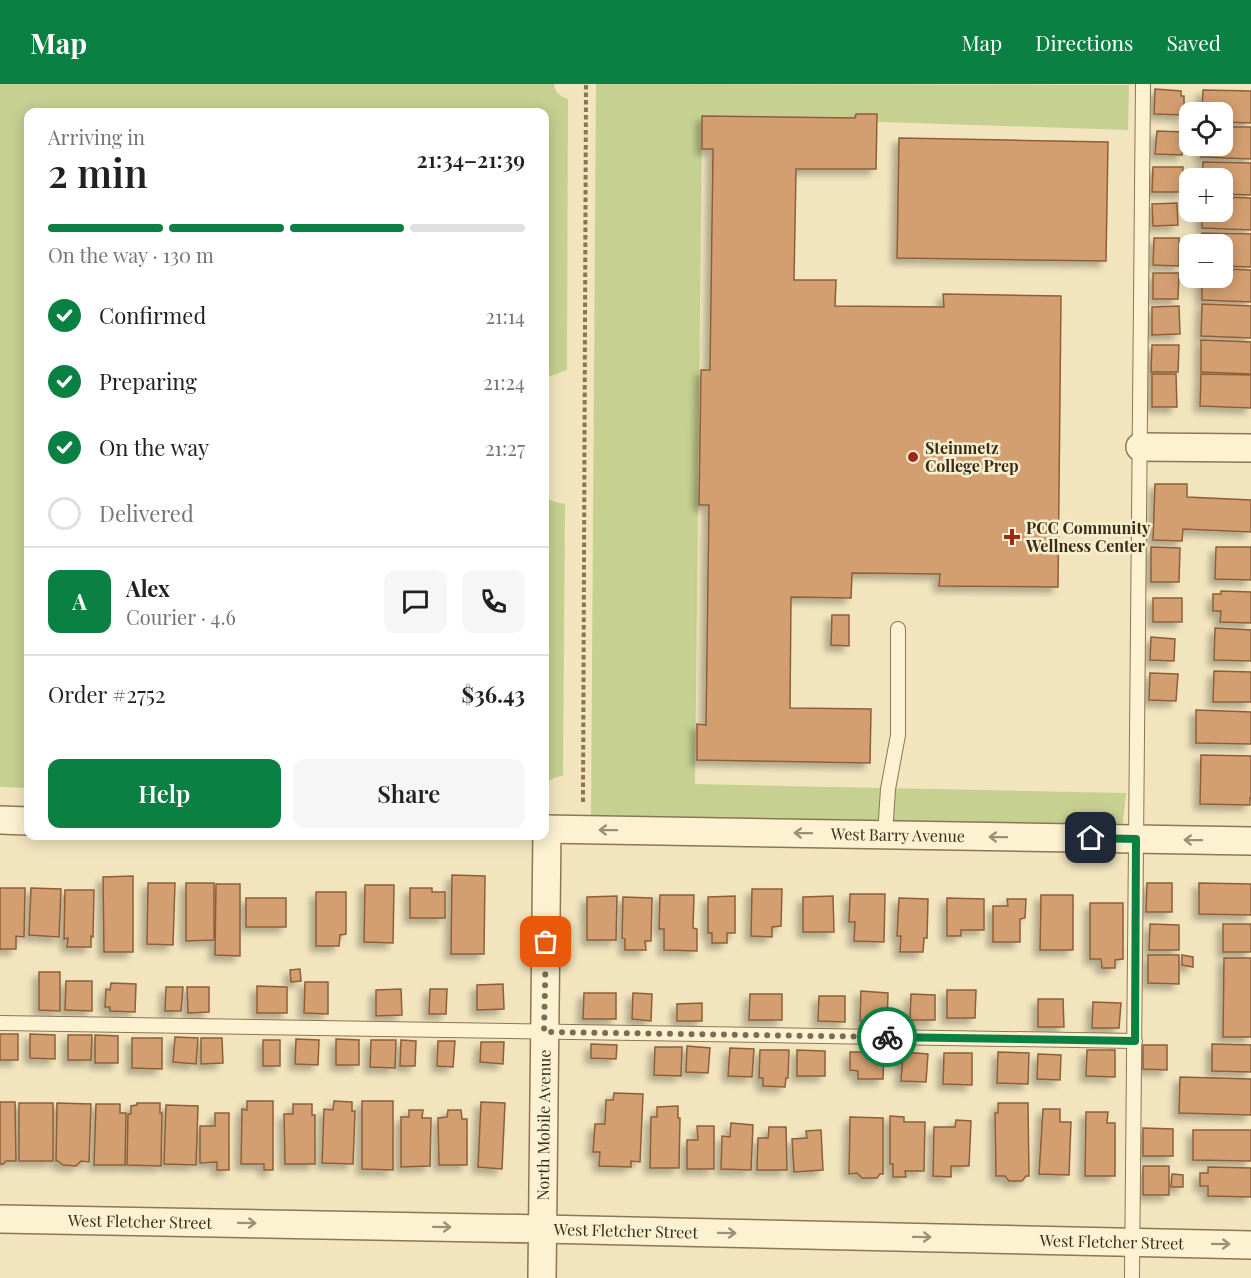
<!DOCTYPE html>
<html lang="en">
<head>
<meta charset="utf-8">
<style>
  body { margin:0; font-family:"Playfair Display",serif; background:#f6f6f6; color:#202124; height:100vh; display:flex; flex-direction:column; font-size:22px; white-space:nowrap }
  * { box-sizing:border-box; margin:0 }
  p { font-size:20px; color:#757577 }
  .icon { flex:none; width:33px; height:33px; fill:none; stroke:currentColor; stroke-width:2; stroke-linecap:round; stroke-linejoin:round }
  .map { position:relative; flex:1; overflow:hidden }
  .panel { position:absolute; left:24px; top:24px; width:525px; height:732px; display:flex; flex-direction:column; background:#fff; border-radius:12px; box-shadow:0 3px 15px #0003 }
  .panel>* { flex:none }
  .buttons { position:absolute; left:1179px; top:18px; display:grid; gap:12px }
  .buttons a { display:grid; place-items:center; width:54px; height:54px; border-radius:12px; background:#fff; box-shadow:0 3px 15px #0003; font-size:30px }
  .pin { position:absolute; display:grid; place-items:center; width:51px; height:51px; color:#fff; margin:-26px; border-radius:12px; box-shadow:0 3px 9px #0006 }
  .courier { position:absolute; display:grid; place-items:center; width:60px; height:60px; margin:-30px; border:4px solid #0b8043; border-radius:50%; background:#fff; color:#222; box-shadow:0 2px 8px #0007 }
  .overview em { font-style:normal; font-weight:600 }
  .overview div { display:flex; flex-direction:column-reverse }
  .overview { display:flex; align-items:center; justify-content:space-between; height:102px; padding:0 24px }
  h1 { font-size:39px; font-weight:600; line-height:45px }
  .bar { display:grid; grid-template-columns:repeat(4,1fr); gap:9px 6px; align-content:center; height:72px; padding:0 24px }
  .bar i { height:8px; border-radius:4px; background:#e0e0e0 }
  .bar .current { background:#0b8043 }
  .bar p { grid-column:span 4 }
  .line { display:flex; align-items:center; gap:15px; padding:0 24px; border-top:2px solid #e0e0e0 }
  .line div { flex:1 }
  .round { display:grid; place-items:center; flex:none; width:63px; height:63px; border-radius:12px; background:#f6f6f6 }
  ol { padding:0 24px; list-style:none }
  li { display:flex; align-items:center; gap:18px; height:66px }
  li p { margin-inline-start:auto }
  li .icon { padding:6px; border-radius:50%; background:#0b8043; color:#fff; stroke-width:4 }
  li:last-child { color:#757577 }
  li i { width:33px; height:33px; border:3px solid #e0e0e0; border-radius:50% }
  .button { display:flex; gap:12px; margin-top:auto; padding:12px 24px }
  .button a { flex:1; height:69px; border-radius:12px; background:#0b8043; color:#fff; font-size:24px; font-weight:600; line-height:69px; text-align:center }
  .button a+a { background:#f6f6f6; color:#202124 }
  header { display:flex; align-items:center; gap:36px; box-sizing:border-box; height:84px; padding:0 30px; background:#0b8043; color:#fff }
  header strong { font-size:28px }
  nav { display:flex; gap:33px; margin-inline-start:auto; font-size:21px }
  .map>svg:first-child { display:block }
  .green { fill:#c5d091 }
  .building { fill:#d39f70; stroke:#8d5f39; stroke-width:1.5; filter:url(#shadow) }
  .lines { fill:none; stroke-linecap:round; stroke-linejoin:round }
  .service-casing { stroke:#8c7555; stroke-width:16 }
  .minor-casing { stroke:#8c7555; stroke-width:30 }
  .path { stroke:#8c7555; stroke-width:4; stroke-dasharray:4.5 3; stroke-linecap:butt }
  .service { stroke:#fcf2d2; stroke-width:14 }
  .minor { stroke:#fcf2d2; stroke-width:27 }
  .oneway { stroke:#9b8f76 }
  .done { stroke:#7a6d54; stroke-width:6; stroke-dasharray:0 10.8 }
  .route { stroke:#0b8043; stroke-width:8 }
  .poi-dot { fill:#a02720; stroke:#f8efce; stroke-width:2 }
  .labels { text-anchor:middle; stroke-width:5; stroke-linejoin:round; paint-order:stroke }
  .poi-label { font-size:16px; font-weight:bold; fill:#3a2c1b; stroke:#f8efce; text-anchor:start }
  .street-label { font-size:16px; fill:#3a2c1b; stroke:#f8efce }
</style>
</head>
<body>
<header>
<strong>Map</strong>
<nav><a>Map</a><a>Directions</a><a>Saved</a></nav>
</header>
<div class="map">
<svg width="1251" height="1194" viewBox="0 0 1251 1194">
  <defs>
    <filter id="shadow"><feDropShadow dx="-5.5" dy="5.5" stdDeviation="3" flood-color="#0004"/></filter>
  </defs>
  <rect width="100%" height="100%" fill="#f2e5be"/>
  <g class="green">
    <path d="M0 0H554C555 9 560 12 568 15L567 286 545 294 544 28H28V704L0 703Z"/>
    <polygon points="596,0 1129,1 1128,46 702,32 695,700 1126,709 1122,746 591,736"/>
    <path d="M545 414 555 418 565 420 563 692C554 693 547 695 545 705Z"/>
  </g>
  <g class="building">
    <polygon points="1155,5 1181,7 1181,12 1184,12 1184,31 1154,30"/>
    <polygon points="1203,6 1251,7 1251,39 1222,38 1222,28 1202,28"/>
    <polygon points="856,30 877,30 876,85 796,85 794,196 836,196 835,222 944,223 943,210 1061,212 1058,503 939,502 940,490 852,489 851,514 791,513 790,624 871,625 870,679 697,676 697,640 706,641 709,421 699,421 701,286 710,286 713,65 702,65 702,32 855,34"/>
    <polygon points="1222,43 1251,43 1251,75 1201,73 1202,62 1222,62"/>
    <polygon points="1157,47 1184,48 1182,71 1155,70"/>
    <polygon points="899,54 1108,58 1106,177 897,174"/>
    <polygon points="1203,78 1251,79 1251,111 1222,110 1222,94 1202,94"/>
    <polygon points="1153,83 1183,83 1182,108 1152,108"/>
    <polygon points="1222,113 1251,114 1251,146 1202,144 1202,128 1222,128"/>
    <polygon points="1177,119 1178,141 1153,142 1152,120"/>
    <polygon points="1202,149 1251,150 1251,183 1222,182 1222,160 1202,160"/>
    <polygon points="1154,154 1179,154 1179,182 1153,181"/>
    <polygon points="1222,185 1251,186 1251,218 1202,216 1202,194 1222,194"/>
    <polygon points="1153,189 1179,189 1178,215 1153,215"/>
    <polygon points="1202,220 1251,222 1251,254 1201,252"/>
    <polygon points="1179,222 1180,250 1152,251 1152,223"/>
    <polygon points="1201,256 1251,258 1251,290 1201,288"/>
    <polygon points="1152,261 1179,261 1178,288 1151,288"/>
    <polygon points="1152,290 1176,290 1177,323 1152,323"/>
    <polygon points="1201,290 1251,291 1251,324 1200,322"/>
    <polygon points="1155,400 1187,400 1187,413 1251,416 1251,448 1183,445 1182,457 1153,456"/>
    <polygon points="1151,463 1180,464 1179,498 1151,498"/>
    <polygon points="1216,463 1251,463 1251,496 1215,495"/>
    <polygon points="1221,507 1251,508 1251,539 1220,538 1221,527 1213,527 1213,510 1221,510"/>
    <rect x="1153" y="514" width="29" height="24"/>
    <polygon points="832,531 849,531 849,562 831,561"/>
    <polygon points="1215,544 1251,546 1251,577 1214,576"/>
    <polygon points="1151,553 1175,555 1174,577 1150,576"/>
    <polygon points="1214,587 1251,588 1251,618 1213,618"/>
    <polygon points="1150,589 1178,590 1176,617 1149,616"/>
    <polygon points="1196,626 1251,628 1251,660 1196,659"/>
    <polygon points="1201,671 1251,672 1251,714 1250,714 1250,721 1200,720"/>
    <polygon points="452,791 485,792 484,870 451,870"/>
    <polygon points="133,792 133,868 104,868 103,793"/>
    <polygon points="148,799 175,799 173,861 147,860"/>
    <polygon points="186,799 214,799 214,856 186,857"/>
    <polygon points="1147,799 1172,799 1172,828 1146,828"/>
    <polygon points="1199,799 1251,800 1251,831 1199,830"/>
    <polygon points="216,800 240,800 240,872 215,871"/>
    <polygon points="365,801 394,801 393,859 364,858"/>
    <polygon points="0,804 25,804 24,853 16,852 16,865 0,865"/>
    <polygon points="31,804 61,805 59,853 29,851"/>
    <polygon points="410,804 432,804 432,808 445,808 445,834 410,834"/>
    <polygon points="752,805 782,805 781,842 772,843 772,853 751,852"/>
    <polygon points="65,806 94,806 93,853 91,852 91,863 67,863 68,854 64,855"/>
    <polygon points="316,808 346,808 346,850 340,851 339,862 316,862"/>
    <polygon points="850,810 885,810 884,858 854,857 855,838 849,838"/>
    <polygon points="660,811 694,811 693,844 697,845 697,867 664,866 664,845 659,845"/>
    <polygon points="1041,811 1073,811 1073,866 1040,866"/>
    <polygon points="617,812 616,856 587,856 587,813"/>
    <polygon points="735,812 735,849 727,849 727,859 712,859 712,849 708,849 708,813"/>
    <polygon points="833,812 834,848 803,848 803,813"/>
    <polygon points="623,813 652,814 651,857 645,857 646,866 625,866 625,855 622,854"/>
    <rect x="246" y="814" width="40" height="29"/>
    <polygon points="899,814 928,815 927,854 924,854 923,868 900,868 901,852 897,852"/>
    <polygon points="947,814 984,815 984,846 961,846 961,852 947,852"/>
    <polygon points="1007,815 1026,815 1025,834 1020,835 1020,858 993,858 993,822 1008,822"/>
    <polygon points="1090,819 1123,819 1123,875 1115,876 1115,884 1102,884 1101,875 1090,875"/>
    <polygon points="1150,840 1179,841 1179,866 1149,866"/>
    <rect x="1223" y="840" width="28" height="28"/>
    <polygon points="1148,871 1179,871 1179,900 1148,899"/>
    <polygon points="1182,871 1193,873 1193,883 1182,881"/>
    <polygon points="1224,874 1251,874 1251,953 1223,953"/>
    <polygon points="300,885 301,897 291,898 290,886"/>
    <polygon points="39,888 60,888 60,927 39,926"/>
    <polygon points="66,897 92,897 92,927 65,926"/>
    <polygon points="305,898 328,898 328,930 304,929"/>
    <polygon points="111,899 136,900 135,928 110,927 110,923 105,923 106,905 110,906"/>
    <polygon points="503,900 504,925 477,926 477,901"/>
    <polygon points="257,902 287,903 287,929 257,929"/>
    <polygon points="166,903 183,903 181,927 165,927"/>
    <polygon points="187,903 209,903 209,928 188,929"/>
    <polygon points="401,905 402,931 376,932 376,906"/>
    <polygon points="430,905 447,905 446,930 429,930"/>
    <polygon points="947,906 976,906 975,934 947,934"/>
    <polygon points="861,907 888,909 887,938 860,937"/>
    <polygon points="584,909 616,909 616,935 583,935"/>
    <polygon points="633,909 652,910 651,937 632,935"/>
    <polygon points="750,910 782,910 782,936 749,936"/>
    <polygon points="911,910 935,911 935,936 910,936"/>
    <polygon points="819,912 845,912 845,938 818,937"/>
    <polygon points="1038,915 1063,915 1064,943 1038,943"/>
    <polygon points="1093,918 1121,919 1119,944 1092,944"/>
    <polygon points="702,919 702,937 677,937 677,920"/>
    <rect x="0" y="950" width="18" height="26"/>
    <polygon points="30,950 55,951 55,975 30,974"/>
    <polygon points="68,951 92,951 91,976 68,976"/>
    <polygon points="95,951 118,952 118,979 95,979"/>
    <polygon points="175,953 198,954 196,980 173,978"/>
    <polygon points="132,954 162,954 162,985 132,984"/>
    <polygon points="201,954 222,954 223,979 201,980"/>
    <polygon points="296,955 319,956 318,981 295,980"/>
    <polygon points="336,955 359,956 359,981 336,981"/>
    <rect x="263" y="956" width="17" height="26"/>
    <polygon points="371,956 396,956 395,984 370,983"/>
    <polygon points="401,956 416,957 415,982 400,982"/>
    <polygon points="438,957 455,957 453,983 437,982"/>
    <polygon points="481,958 504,958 503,980 480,978"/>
    <polygon points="591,960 617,961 616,975 591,974"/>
    <polygon points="1212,960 1251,961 1251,988 1212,987"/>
    <polygon points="1143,961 1167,961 1167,986 1143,985"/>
    <polygon points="687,962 710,964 708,989 686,988"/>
    <polygon points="655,963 682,963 681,992 654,991"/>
    <polygon points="730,964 754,965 752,993 728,992"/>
    <polygon points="760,966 789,966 788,994 786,994 785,1003 763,1002 763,994 759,994"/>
    <polygon points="797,966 825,967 825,992 797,992"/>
    <polygon points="1087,966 1115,966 1115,993 1086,992"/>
    <polygon points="850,968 884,968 883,995 858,995 858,987 850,986"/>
    <polygon points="903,968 928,970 926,998 901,997"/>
    <polygon points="998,968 1029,969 1028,1000 997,999"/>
    <polygon points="944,969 972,969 972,1001 943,1000"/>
    <polygon points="1038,970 1061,971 1060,996 1037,995"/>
    <polygon points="1180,993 1251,995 1251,1031 1179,1029"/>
    <polygon points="614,1009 643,1010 640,1078 631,1077 631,1083 599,1082 600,1068 593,1068 595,1040 605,1040 606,1016 613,1016"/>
    <polygon points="247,1017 273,1017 273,1086 264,1086 264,1080 241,1080 242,1025 247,1026"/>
    <polygon points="334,1017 352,1018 352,1027 355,1027 353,1080 322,1079 324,1025 333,1026"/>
    <polygon points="362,1017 393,1017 393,1086 362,1085"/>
    <polygon points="0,1018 15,1018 16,1077 6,1077 3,1080 0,1080"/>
    <polygon points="481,1018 505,1019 502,1085 478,1083"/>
    <rect x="19" y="1019" width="34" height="58"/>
    <polygon points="57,1019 91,1020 89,1078 81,1077 76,1082 63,1081 58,1077 56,1077"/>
    <polygon points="137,1019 160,1019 160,1029 162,1029 161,1082 127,1081 128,1030 131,1030 131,1022 137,1021"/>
    <polygon points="998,1019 1028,1019 1029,1092 1026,1092 1022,1097 1009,1097 1005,1092 996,1092 995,1029 998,1029"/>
    <polygon points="96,1020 120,1020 120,1029 126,1029 125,1081 94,1081"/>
    <polygon points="293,1020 312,1020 312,1031 315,1031 315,1080 285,1080 284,1030 293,1030"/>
    <polygon points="166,1021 198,1022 196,1081 164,1080"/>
    <polygon points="678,1022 678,1034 680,1034 679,1084 650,1084 651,1033 657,1033 657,1023"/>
    <polygon points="1043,1025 1060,1025 1060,1038 1071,1038 1069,1091 1039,1090"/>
    <polygon points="409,1026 423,1026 422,1034 431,1034 430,1082 401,1083 401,1033 409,1033"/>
    <polygon points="448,1026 461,1026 462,1035 467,1035 467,1081 439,1081 438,1034 447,1033"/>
    <polygon points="1086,1028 1108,1028 1107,1039 1115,1039 1115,1092 1085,1092"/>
    <polygon points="215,1029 229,1029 229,1086 217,1086 217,1078 200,1079 200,1042 215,1042"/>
    <polygon points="890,1032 904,1033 904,1038 925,1038 924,1087 905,1087 906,1093 893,1093 893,1080 890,1080"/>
    <polygon points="850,1033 883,1034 883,1090 880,1090 877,1094 862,1094 857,1089 849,1090"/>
    <polygon points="956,1036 971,1037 969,1082 951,1082 951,1093 933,1092 934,1043 955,1043"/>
    <polygon points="731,1039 753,1041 751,1086 721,1085 722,1052 730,1053"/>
    <polygon points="697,1042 714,1042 714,1085 687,1085 687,1056 698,1056"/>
    <polygon points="769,1043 786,1043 787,1086 757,1086 758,1054 768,1054"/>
    <polygon points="1143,1044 1173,1045 1173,1072 1143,1072"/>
    <polygon points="821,1046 823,1086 794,1088 792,1055 807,1054 806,1047"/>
    <polygon points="1193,1046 1251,1046 1251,1077 1193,1076"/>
    <rect x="1143" y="1082" width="26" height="29"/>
    <polygon points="1208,1083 1251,1084 1251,1113 1208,1112 1208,1102 1200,1102 1200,1089 1208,1089"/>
    <polygon points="1172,1090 1183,1091 1183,1103 1171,1103"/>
  </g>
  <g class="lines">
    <g class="service-casing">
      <g id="service">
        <polyline points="885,751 888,705 898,651 898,545"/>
        <polyline points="0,939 1135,957"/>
        <polyline points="1132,1194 1143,0"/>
      </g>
    </g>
    <g class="minor-casing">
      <g id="minor">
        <polyline points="1140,363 1251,364"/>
        <polyline points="0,736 28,737"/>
        <path id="s1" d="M544 745 1251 757"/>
        <path id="s2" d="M0 1135 542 1145 1251 1161"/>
        <path id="s3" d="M542 1194 547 745"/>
      </g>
    </g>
    <polyline class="path" points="583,718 586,0"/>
    <use href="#service" class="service"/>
    <use href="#minor" class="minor"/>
  </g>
  <defs><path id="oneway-shaft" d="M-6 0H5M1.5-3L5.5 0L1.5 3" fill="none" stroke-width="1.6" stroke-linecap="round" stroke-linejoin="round" transform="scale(1.5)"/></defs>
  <g class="oneway">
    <use href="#oneway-shaft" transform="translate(608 746) rotate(-179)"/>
    <use href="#oneway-shaft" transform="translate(803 749) rotate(-179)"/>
    <use href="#oneway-shaft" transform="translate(998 753) rotate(-179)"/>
    <use href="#oneway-shaft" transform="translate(1193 756) rotate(-179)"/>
    <use href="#oneway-shaft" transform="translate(247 1139) rotate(1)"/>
    <use href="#oneway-shaft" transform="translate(442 1143) rotate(1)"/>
    <use href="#oneway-shaft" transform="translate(727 1149) rotate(1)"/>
    <use href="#oneway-shaft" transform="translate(922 1153) rotate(1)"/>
    <use href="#oneway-shaft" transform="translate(1221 1160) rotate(1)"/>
  </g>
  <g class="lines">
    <polyline class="done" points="546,858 544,948 887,953"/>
    <polyline class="route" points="887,953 1135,957 1136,755 1091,754"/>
  </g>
  <g class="poi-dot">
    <circle cx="913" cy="373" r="6"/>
    <path d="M1009 444h6v6h6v6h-6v6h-6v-6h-6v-6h6z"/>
  </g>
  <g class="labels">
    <g class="poi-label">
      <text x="925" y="370">Steinmetz<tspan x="925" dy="18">College Prep</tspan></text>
      <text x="1026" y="450">PCC Community<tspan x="1026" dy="18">Wellness Center</tspan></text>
    </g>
    <g class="street-label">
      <text dy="6" stroke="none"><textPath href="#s1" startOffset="354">West Barry Avenue</textPath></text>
      <text dy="6" stroke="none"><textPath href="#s3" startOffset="153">North Mobile Avenue</textPath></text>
      <text dy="6" stroke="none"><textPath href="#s2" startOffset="140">West Fletcher Street</textPath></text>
      <text dy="6" stroke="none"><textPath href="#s2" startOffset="626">West Fletcher Street</textPath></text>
      <text dy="6" stroke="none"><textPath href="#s2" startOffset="1112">West Fletcher Street</textPath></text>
    </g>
  </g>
</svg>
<div class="buttons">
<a><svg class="icon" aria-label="locate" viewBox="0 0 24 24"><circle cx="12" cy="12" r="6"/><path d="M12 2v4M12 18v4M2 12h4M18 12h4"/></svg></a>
<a>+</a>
<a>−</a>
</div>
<div class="pin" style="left:546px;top:858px;background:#ea580c"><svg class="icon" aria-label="bag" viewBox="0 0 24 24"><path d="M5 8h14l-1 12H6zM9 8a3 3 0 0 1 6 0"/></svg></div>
<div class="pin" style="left:1091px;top:754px;background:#1f2937"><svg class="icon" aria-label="home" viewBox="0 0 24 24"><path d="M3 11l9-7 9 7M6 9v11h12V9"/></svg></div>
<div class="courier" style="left:887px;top:953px"><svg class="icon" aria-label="bike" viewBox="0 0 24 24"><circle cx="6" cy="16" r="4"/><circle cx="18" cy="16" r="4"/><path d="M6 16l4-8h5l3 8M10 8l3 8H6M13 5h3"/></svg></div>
<section class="panel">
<div class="overview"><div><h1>2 min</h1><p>Arriving in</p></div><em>21:34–21:39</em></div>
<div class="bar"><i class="current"></i><i class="current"></i><i class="current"></i><i></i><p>On the way · 130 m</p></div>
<ol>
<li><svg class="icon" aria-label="check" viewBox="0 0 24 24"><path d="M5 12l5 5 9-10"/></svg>Confirmed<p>21:14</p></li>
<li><svg class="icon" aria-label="check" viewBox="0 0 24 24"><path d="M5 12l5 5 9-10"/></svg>Preparing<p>21:24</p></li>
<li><svg class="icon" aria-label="check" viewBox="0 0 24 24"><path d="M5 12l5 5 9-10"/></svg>On the way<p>21:27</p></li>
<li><i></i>Delivered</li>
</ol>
<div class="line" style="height:108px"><b class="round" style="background:#0b8043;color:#fff">A</b><div><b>Alex</b><p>Courier · 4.6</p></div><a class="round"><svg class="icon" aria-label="chat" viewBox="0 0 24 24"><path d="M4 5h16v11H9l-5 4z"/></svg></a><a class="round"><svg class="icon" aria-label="phone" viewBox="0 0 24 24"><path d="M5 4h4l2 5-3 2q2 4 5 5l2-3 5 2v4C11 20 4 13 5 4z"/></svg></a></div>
<div class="line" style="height:78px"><div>Order #2752</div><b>$36.43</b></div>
<div class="button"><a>Help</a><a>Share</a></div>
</section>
</div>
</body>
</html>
